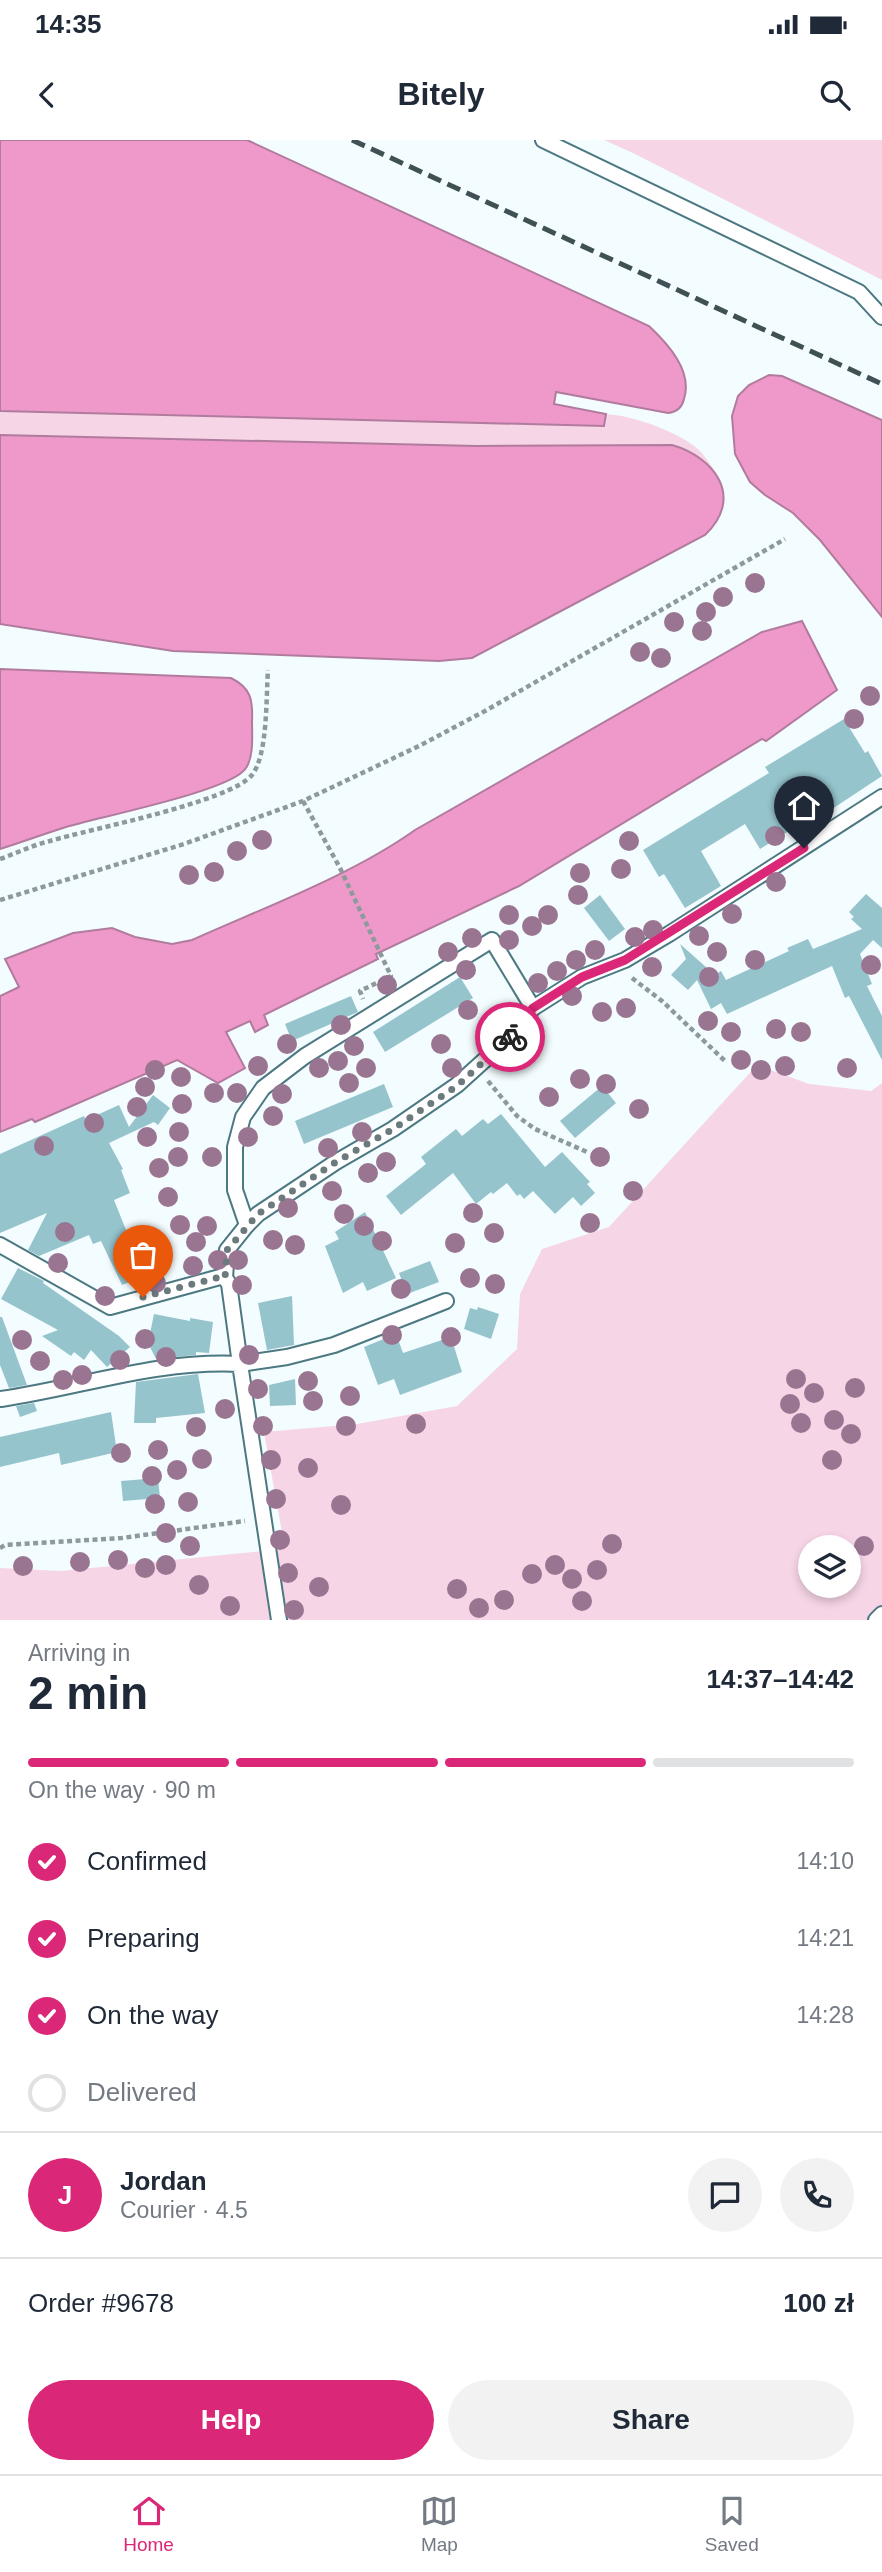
<!DOCTYPE html>
<html lang="en">
<head>
<meta charset="utf-8">
<style>
  body { margin:0; font-family:Helvetica,sans-serif; background:#f2f2f3; color:#1f2937; height:100vh; display:flex; flex-direction:column; font-size:26px; white-space:nowrap }
  * { box-sizing:border-box; margin:0 }
  p { font-size:23px; color:#747a83 }
  .icon { flex:none; width:38px; height:38px; fill:none; stroke:currentColor; stroke-width:2; stroke-linecap:round; stroke-linejoin:round }
  .map { position:relative; height:1480px; overflow:hidden }
  .side { display:flex; flex-direction:column; background:#fff; flex:1 }
  .side>* { flex:none }
  .fabs { position:absolute; left:798px; top:1395px; display:grid; gap:14px }
  .fabs a { display:grid; place-items:center; width:63px; height:63px; border-radius:50%; background:#fff; box-shadow:0 4px 10px #0003; font-size:35px }
  .pin { position:absolute; display:grid; place-items:center; width:60px; height:60px; color:#fff; margin:-72px -30px; border-radius:50% 50% 50% 0; rotate:-45deg; box-shadow:0 0 7px #0007 }
  .pin .icon { rotate:45deg }
  .courier { position:absolute; display:grid; place-items:center; width:70px; height:70px; margin:-35px; border:5px solid #db2777; border-radius:50%; background:#fff; color:#222; box-shadow:0 2px 9px #0007 }
  .summary em { font-style:normal; font-weight:800 }
  .summary div { display:flex; flex-direction:column-reverse }
  .summary { display:flex; align-items:center; justify-content:space-between; height:119px; padding:0 28px }
  h1 { font-size:46px; font-weight:800; line-height:52px }
  .bar { display:grid; grid-template-columns:repeat(4,1fr); gap:10px 7px; align-content:center; height:84px; padding:0 28px }
  .bar i { height:9px; border-radius:5px; background:#e0e1e3 }
  .bar .selected { background:#db2777 }
  .bar p { grid-column:span 4 }
  .line { display:flex; align-items:center; gap:18px; padding:0 28px; border-top:2px solid #e0e1e3 }
  .line div { flex:1 }
  .round { display:grid; place-items:center; flex:none; width:74px; height:74px; border-radius:37px; background:#f2f2f3 }
  ol { padding:0 28px; list-style:none }
  li { display:flex; align-items:center; gap:21px; height:77px }
  li p { margin-inline-start:auto }
  li .icon { padding:7px; border-radius:50%; background:#db2777; color:#fff; stroke-width:4 }
  li:last-child { color:#747a83 }
  li i { width:38px; height:38px; border:4px solid #e0e1e3; border-radius:50% }
  .primary-button { display:flex; gap:14px; margin-top:auto; padding:14px 28px }
  .primary-button a { flex:1; height:80px; border-radius:42px; background:#db2777; color:#fff; font-size:28px; font-weight:800; line-height:80px; text-align:center }
  .primary-button a+a { background:#f2f2f3; color:#1f2937 }
  .status { display:flex; justify-content:space-between; align-items:center; height:49px; padding:0 35px; background:#fff; direction:ltr }
  .status svg { height:19px; fill:currentColor }
  header { display:flex; justify-content:space-between; align-items:center; height:91px; padding:0 28px; background:#fff; font-size:32px; font-weight:800 }
  .tabs { display:flex; justify-content:space-around; align-items:center; height:98px; border-top:2px solid #e0e1e3; background:#fff; font-size:19px; color:#747a83 }
  .tabs a { display:grid; justify-items:center; gap:4px }
  .tabs .selected { color:#db2777 }
  .map>svg:first-child { display:block }
  .green { fill:#f6d5e6; fill-rule:evenodd }
  .water { fill:#ee99c9; stroke:#b17b9e; stroke-width:2 }
  .building { fill:#96c4cd }
  .lines { fill:none; stroke-linecap:round; stroke-linejoin:round }
  .service-casing { stroke:#4c7881; stroke-width:18 }
  .path { stroke:#8d9a9d; stroke-width:4.5; stroke-dasharray:5 3.5; stroke-linecap:butt }
  .service { stroke:#fff; stroke-width:14 }
  .rail { stroke:#405155; stroke-width:5; stroke-dasharray:14 7; stroke-linecap:butt }
  .tree { fill:#9a7592 }
  .done { stroke:#6b7a7d; stroke-width:7; stroke-dasharray:0 12.6 }
  .route { stroke:#db2777; stroke-width:9 }
</style>
</head>
<body>
<div class="status"><b>14:35</b><svg viewBox="0 0 49 12"><path d="M0 12V9h3v3zM5 12V6h3v6zM10 12V3h3v9zM15 12V0h3v12zM26 1h20v11H26zM47 4h2v5h-2z"/></svg></div>
<header><svg class="icon" aria-label="back" viewBox="0 0 24 24"><path d="M15 5l-7 7 7 7"/></svg>Bitely<svg class="icon" aria-label="search" viewBox="0 0 24 24"><circle cx="10" cy="10" r="6"/><path d="M15 15l6 6"/></svg></header>
<div class="map">
<svg width="882" height="1480" viewBox="0 0 882 1480">
  <rect width="100%" height="100%" fill="#f3fcfe"/>
  <g class="green">
    <polygon points="604,0 882,0 882,140 635,14"/>
    <path d="M0 271 603 286 606 274C632 275 683 293 701 312 707 319 712 327 717 334L690 311 671 305 476 306 0 295Z"/>
    <path d="M757 925 809 944 871 951 882 943V1480H0V1428L61 1431 285 1409 264 1292 357 1284 457 1266 517 1209 520 1154 542 1109 609 1087ZM810 1407H849V1446H810Z"/>
  </g>
  <g class="water">
    <path d="M0 0H247L649 186C668 204 693 231 684 259 682 268 677 272 668 273L556 252 554 264 606 274 604 286 0 271Z"/>
    <polygon points="769,235 782,236 882,280 882,477 820,400 793,373 765,355 750,342 735,314 732,276 738,256 749,245"/>
    <path d="M0 295 476 306 672 305C714 317 745 357 705 395L472 518 439 521 173 511 0 484Z"/>
    <path d="M802 481 837 550 766 601 762 599 519 746 376 814 378 819 264 875 268 885 255 892 250 881 226 892 245 928 218 943 177 920 35 982 32 979 0 992V856L19 847 5 819 73 793 112 788 135 797 172 804 192 800C263 768 352 735 415 690L762 492Z"/>
    <path d="M0 529 231 538C251 548 253 560 252 581 252 595 254 616 246 628 232 651 98 677 66 687 44 694 22 702 0 709Z"/>
  </g>
  <g class="building">
    <polygon points="844,579 865,613 868,611 882,636 820,677 818,673 760,709 745,684 701,711 721,746 685,768 664,734 659,737 643,710 769,633 765,627"/>
    <polygon points="866,754 882,768 882,808 873,800 860,814 872,844 867,846 882,876 882,920 849,856 845,858 832,826 727,874 721,863 711,869 697,840 688,850 671,835 686,819 680,804 715,835 721,831 726,840 789,811 787,808 808,799 813,809 862,789 851,779 854,777 849,772"/>
    <polygon points="600,755 625,789 609,801 584,768"/>
    <polygon points="460,837 473,858 385,912 373,892"/>
    <polygon points="351,856 358,872 292,901 285,884"/>
    <polygon points="384,944 393,967 304,1004 295,981"/>
    <polygon points="602,946 616,963 575,998 560,981"/>
    <polygon points="153,955 170,968 158,985 154,982 109,1003 123,1029 121,1030 130,1053 114,1060 130,1100 141,1096 150,1118 158,1114 167,1133 135,1147 132,1141 122,1145 101,1101 93,1104 89,1095 39,1116 28,1110 47,1073 0,1093 0,1014 84,976 86,980 119,965 129,987"/>
    <polygon points="501,974 545,1027 562,1012 590,1042 587,1044 595,1053 581,1066 573,1057 555,1074 533,1051 524,1059 520,1054 517,1056 507,1043 493,1054 491,1052 476,1064 453,1033 401,1075 386,1056 426,1024 421,1017 456,989 462,996 483,979 488,984"/>
    <polygon points="365,1072 396,1138 367,1151 363,1142 343,1153 325,1106 339,1099 335,1092"/>
    <polygon points="430,1121 439,1142 407,1154 399,1133"/>
    <polygon points="18,1128 44,1141 43,1143 119,1196 130,1207 107,1227 91,1210 84,1220 74,1212 71,1216 42,1196 58,1190 1,1159"/>
    <polygon points="292,1156 294,1205 267,1210 258,1163"/>
    <polygon points="478,1167 499,1174 491,1199 464,1189 470,1168 477,1170"/>
    <polygon points="154,1174 190,1181 190,1178 213,1182 209,1213 196,1212 196,1215 156,1219 148,1203"/>
    <polygon points="0,1177 2,1177 27,1245 9,1248 0,1225"/>
    <polygon points="396,1194 403,1213 451,1197 462,1232 400,1255 394,1239 378,1245 364,1207"/>
    <polygon points="198,1234 205,1273 156,1278 156,1283 134,1283 136,1242"/>
    <polygon points="295,1239 296,1265 270,1266 269,1245"/>
    <polygon points="34,1263 37,1271 20,1277 16,1266"/>
    <polygon points="111,1272 117,1312 61,1325 59,1313 0,1327 0,1297"/>
    <polygon points="158,1338 160,1358 123,1361 121,1341"/>
  </g>
  <g class="lines">
    <g class="service-casing">
      <g id="service">
        <polyline points="543,0 859,152 882,177"/>
        <polyline points="247,1085 258,1074 336,1022 393,989 457,945 509,898 533,868 582,837 625,820 669,794 882,657"/>
        <polyline points="0,1105 110,1167 220,1137 225,1138 229,1144 240,1224 287,1217 334,1205 446,1161"/>
        <polyline points="225,1138 227,1110 247,1085 235,1050 235,1007 243,977 263,948 305,916 492,800 533,868"/>
        <path d="M1 1259C83 1247 155 1220 240 1224L279 1480"/>
        <polyline points="876,1480 882,1474"/>
      </g>
    </g>
    <g class="path">
      <polyline points="303,661 340,728 391,836 360,851 363,859"/>
      <path d="M0 719C17 713 33 705 50 701 90 689 230 662 252 635 268 615 266 556 268 530"/>
      <polyline points="0,760 184,704 303,661 419,606 485,571 785,399"/>
      <polyline points="632,838 662,861 725,921"/>
      <polyline points="488,941 517,976 535,989 587,1012"/>
      <polyline points="0,1408 5,1405 122,1398 245,1381"/>
    </g>
    <use href="#service" class="service"/>
    <polyline class="rail" points="352,0 882,244"/>
  </g>
  <g class="tree">
    <circle cx="755" cy="443" r="10"/>
    <circle cx="723" cy="457" r="10"/>
    <circle cx="706" cy="472" r="10"/>
    <circle cx="674" cy="482" r="10"/>
    <circle cx="702" cy="491" r="10"/>
    <circle cx="640" cy="512" r="10"/>
    <circle cx="661" cy="518" r="10"/>
    <circle cx="870" cy="556" r="10"/>
    <circle cx="854" cy="579" r="10"/>
    <circle cx="775" cy="696" r="10"/>
    <circle cx="262" cy="700" r="10"/>
    <circle cx="629" cy="701" r="10"/>
    <circle cx="237" cy="711" r="10"/>
    <circle cx="621" cy="729" r="10"/>
    <circle cx="214" cy="732" r="10"/>
    <circle cx="580" cy="733" r="10"/>
    <circle cx="189" cy="735" r="10"/>
    <circle cx="776" cy="742" r="10"/>
    <circle cx="578" cy="755" r="10"/>
    <circle cx="732" cy="774" r="10"/>
    <circle cx="509" cy="775" r="10"/>
    <circle cx="548" cy="775" r="10"/>
    <circle cx="532" cy="786" r="10"/>
    <circle cx="653" cy="790" r="10"/>
    <circle cx="699" cy="796" r="10"/>
    <circle cx="635" cy="797" r="10"/>
    <circle cx="472" cy="798" r="10"/>
    <circle cx="509" cy="800" r="10"/>
    <circle cx="595" cy="810" r="10"/>
    <circle cx="448" cy="812" r="10"/>
    <circle cx="717" cy="812" r="10"/>
    <circle cx="576" cy="820" r="10"/>
    <circle cx="755" cy="820" r="10"/>
    <circle cx="871" cy="825" r="10"/>
    <circle cx="652" cy="827" r="10"/>
    <circle cx="466" cy="830" r="10"/>
    <circle cx="557" cy="831" r="10"/>
    <circle cx="709" cy="837" r="10"/>
    <circle cx="538" cy="843" r="10"/>
    <circle cx="387" cy="845" r="10"/>
    <circle cx="572" cy="856" r="10"/>
    <circle cx="626" cy="868" r="10"/>
    <circle cx="468" cy="870" r="10"/>
    <circle cx="602" cy="872" r="10"/>
    <circle cx="708" cy="881" r="10"/>
    <circle cx="341" cy="885" r="10"/>
    <circle cx="776" cy="889" r="10"/>
    <circle cx="731" cy="892" r="10"/>
    <circle cx="801" cy="892" r="10"/>
    <circle cx="287" cy="904" r="10"/>
    <circle cx="441" cy="904" r="10"/>
    <circle cx="354" cy="906" r="10"/>
    <circle cx="741" cy="920" r="10"/>
    <circle cx="338" cy="921" r="10"/>
    <circle cx="258" cy="926" r="10"/>
    <circle cx="785" cy="926" r="10"/>
    <circle cx="319" cy="928" r="10"/>
    <circle cx="366" cy="928" r="10"/>
    <circle cx="452" cy="928" r="10"/>
    <circle cx="847" cy="928" r="10"/>
    <circle cx="155" cy="930" r="10"/>
    <circle cx="761" cy="930" r="10"/>
    <circle cx="181" cy="937" r="10"/>
    <circle cx="580" cy="939" r="10"/>
    <circle cx="349" cy="943" r="10"/>
    <circle cx="606" cy="944" r="10"/>
    <circle cx="145" cy="947" r="10"/>
    <circle cx="214" cy="953" r="10"/>
    <circle cx="237" cy="953" r="10"/>
    <circle cx="282" cy="954" r="10"/>
    <circle cx="549" cy="957" r="10"/>
    <circle cx="182" cy="964" r="10"/>
    <circle cx="137" cy="967" r="10"/>
    <circle cx="639" cy="969" r="10"/>
    <circle cx="273" cy="976" r="10"/>
    <circle cx="94" cy="983" r="10"/>
    <circle cx="179" cy="992" r="10"/>
    <circle cx="362" cy="992" r="10"/>
    <circle cx="147" cy="997" r="10"/>
    <circle cx="248" cy="997" r="10"/>
    <circle cx="44" cy="1006" r="10"/>
    <circle cx="328" cy="1008" r="10"/>
    <circle cx="178" cy="1017" r="10"/>
    <circle cx="212" cy="1017" r="10"/>
    <circle cx="600" cy="1017" r="10"/>
    <circle cx="386" cy="1022" r="10"/>
    <circle cx="159" cy="1028" r="10"/>
    <circle cx="368" cy="1033" r="10"/>
    <circle cx="332" cy="1051" r="10"/>
    <circle cx="633" cy="1051" r="10"/>
    <circle cx="168" cy="1057" r="10"/>
    <circle cx="288" cy="1068" r="10"/>
    <circle cx="473" cy="1073" r="10"/>
    <circle cx="344" cy="1074" r="10"/>
    <circle cx="590" cy="1083" r="10"/>
    <circle cx="180" cy="1085" r="10"/>
    <circle cx="207" cy="1086" r="10"/>
    <circle cx="364" cy="1086" r="10"/>
    <circle cx="65" cy="1092" r="10"/>
    <circle cx="494" cy="1093" r="10"/>
    <circle cx="273" cy="1100" r="10"/>
    <circle cx="382" cy="1101" r="10"/>
    <circle cx="196" cy="1102" r="10"/>
    <circle cx="455" cy="1103" r="10"/>
    <circle cx="295" cy="1105" r="10"/>
    <circle cx="218" cy="1120" r="10"/>
    <circle cx="238" cy="1120" r="10"/>
    <circle cx="58" cy="1123" r="10"/>
    <circle cx="193" cy="1126" r="10"/>
    <circle cx="470" cy="1138" r="10"/>
    <circle cx="156" cy="1143" r="10"/>
    <circle cx="495" cy="1144" r="10"/>
    <circle cx="242" cy="1145" r="10"/>
    <circle cx="401" cy="1149" r="10"/>
    <circle cx="105" cy="1156" r="10"/>
    <circle cx="392" cy="1195" r="10"/>
    <circle cx="451" cy="1197" r="10"/>
    <circle cx="145" cy="1199" r="10"/>
    <circle cx="22" cy="1200" r="10"/>
    <circle cx="249" cy="1215" r="10"/>
    <circle cx="166" cy="1217" r="10"/>
    <circle cx="120" cy="1220" r="10"/>
    <circle cx="40" cy="1221" r="10"/>
    <circle cx="82" cy="1235" r="10"/>
    <circle cx="796" cy="1239" r="10"/>
    <circle cx="63" cy="1240" r="10"/>
    <circle cx="308" cy="1241" r="10"/>
    <circle cx="855" cy="1248" r="10"/>
    <circle cx="258" cy="1249" r="10"/>
    <circle cx="814" cy="1253" r="10"/>
    <circle cx="350" cy="1256" r="10"/>
    <circle cx="313" cy="1261" r="10"/>
    <circle cx="790" cy="1264" r="10"/>
    <circle cx="225" cy="1269" r="10"/>
    <circle cx="834" cy="1280" r="10"/>
    <circle cx="801" cy="1283" r="10"/>
    <circle cx="416" cy="1284" r="10"/>
    <circle cx="263" cy="1286" r="10"/>
    <circle cx="346" cy="1286" r="10"/>
    <circle cx="196" cy="1287" r="10"/>
    <circle cx="851" cy="1294" r="10"/>
    <circle cx="158" cy="1310" r="10"/>
    <circle cx="121" cy="1313" r="10"/>
    <circle cx="202" cy="1319" r="10"/>
    <circle cx="271" cy="1320" r="10"/>
    <circle cx="832" cy="1320" r="10"/>
    <circle cx="308" cy="1328" r="10"/>
    <circle cx="177" cy="1330" r="10"/>
    <circle cx="152" cy="1336" r="10"/>
    <circle cx="276" cy="1359" r="10"/>
    <circle cx="188" cy="1362" r="10"/>
    <circle cx="155" cy="1364" r="10"/>
    <circle cx="341" cy="1365" r="10"/>
    <circle cx="166" cy="1393" r="10"/>
    <circle cx="280" cy="1400" r="10"/>
    <circle cx="612" cy="1404" r="10"/>
    <circle cx="190" cy="1406" r="10"/>
    <circle cx="864" cy="1406" r="10"/>
    <circle cx="118" cy="1420" r="10"/>
    <circle cx="80" cy="1422" r="10"/>
    <circle cx="166" cy="1425" r="10"/>
    <circle cx="555" cy="1425" r="10"/>
    <circle cx="23" cy="1426" r="10"/>
    <circle cx="145" cy="1428" r="10"/>
    <circle cx="597" cy="1430" r="10"/>
    <circle cx="288" cy="1433" r="10"/>
    <circle cx="532" cy="1434" r="10"/>
    <circle cx="572" cy="1439" r="10"/>
    <circle cx="199" cy="1445" r="10"/>
    <circle cx="319" cy="1447" r="10"/>
    <circle cx="457" cy="1449" r="10"/>
    <circle cx="504" cy="1460" r="10"/>
    <circle cx="582" cy="1461" r="10"/>
    <circle cx="230" cy="1466" r="10"/>
    <circle cx="479" cy="1468" r="10"/>
    <circle cx="294" cy="1470" r="10"/>
  </g>
  <g class="lines">
    <polyline class="done" points="143,1157 220,1137 225,1138 227,1110 258,1074 336,1022 393,989 457,946 510,897"/>
    <polyline class="route" points="510,897 533,868 582,837 625,820 804,708"/>
  </g>
</svg>
<div class="fabs">
<a><svg class="icon" aria-label="layers" viewBox="0 0 24 24"><path d="M12 4l9 5-9 5-9-5zM3 14l9 5 9-5"/></svg></a>
</div>
<div class="pin" style="left:143px;top:1157px;background:#ea580c"><svg class="icon" aria-label="bag" viewBox="0 0 24 24"><path d="M5 8h14l-1 12H6zM9 8a3 3 0 0 1 6 0"/></svg></div>
<div class="pin" style="left:804px;top:708px;background:#1f2937"><svg class="icon" aria-label="home" viewBox="0 0 24 24"><path d="M3 11l9-7 9 7M6 9v11h12V9"/></svg></div>
<div class="courier" style="left:510px;top:897px"><svg class="icon" aria-label="bike" viewBox="0 0 24 24"><circle cx="6" cy="16" r="4"/><circle cx="18" cy="16" r="4"/><path d="M6 16l4-8h5l3 8M10 8l3 8H6M13 5h3"/></svg></div>
</div>
<section class="side">
<div class="summary"><div><h1>2 min</h1><p>Arriving in</p></div><em>14:37–14:42</em></div>
<div class="bar"><i class="selected"></i><i class="selected"></i><i class="selected"></i><i></i><p>On the way · 90 m</p></div>
<ol>
<li><svg class="icon" aria-label="check" viewBox="0 0 24 24"><path d="M5 12l5 5 9-10"/></svg>Confirmed<p>14:10</p></li>
<li><svg class="icon" aria-label="check" viewBox="0 0 24 24"><path d="M5 12l5 5 9-10"/></svg>Preparing<p>14:21</p></li>
<li><svg class="icon" aria-label="check" viewBox="0 0 24 24"><path d="M5 12l5 5 9-10"/></svg>On the way<p>14:28</p></li>
<li><i></i>Delivered</li>
</ol>
<div class="line" style="height:126px"><b class="round" style="background:#db2777;color:#fff">J</b><div><b>Jordan</b><p>Courier · 4.5</p></div><a class="round"><svg class="icon" aria-label="chat" viewBox="0 0 24 24"><path d="M4 5h16v11H9l-5 4z"/></svg></a><a class="round"><svg class="icon" aria-label="phone" viewBox="0 0 24 24"><path d="M5 4h4l2 5-3 2q2 4 5 5l2-3 5 2v4C11 20 4 13 5 4z"/></svg></a></div>
<div class="line" style="height:91px"><div>Order #9678</div><b>100 zł</b></div>
<div class="primary-button"><a>Help</a><a>Share</a></div>
</section>
<nav class="tabs">
<a class="selected"><svg class="icon" aria-label="home" viewBox="0 0 24 24"><path d="M3 11l9-7 9 7M6 9v11h12V9"/></svg>Home</a>
<a><svg class="icon" aria-label="map" viewBox="0 0 24 24"><path d="M3 6l6-2 6 2 6-2v14l-6 2-6-2-6 2zM9 4v14M15 6v14"/></svg>Map</a>
<a><svg class="icon" aria-label="saved" viewBox="0 0 24 24"><path d="M7 4h10v16l-5-4-5 4z"/></svg>Saved</a>
</nav>
</body>
</html>
